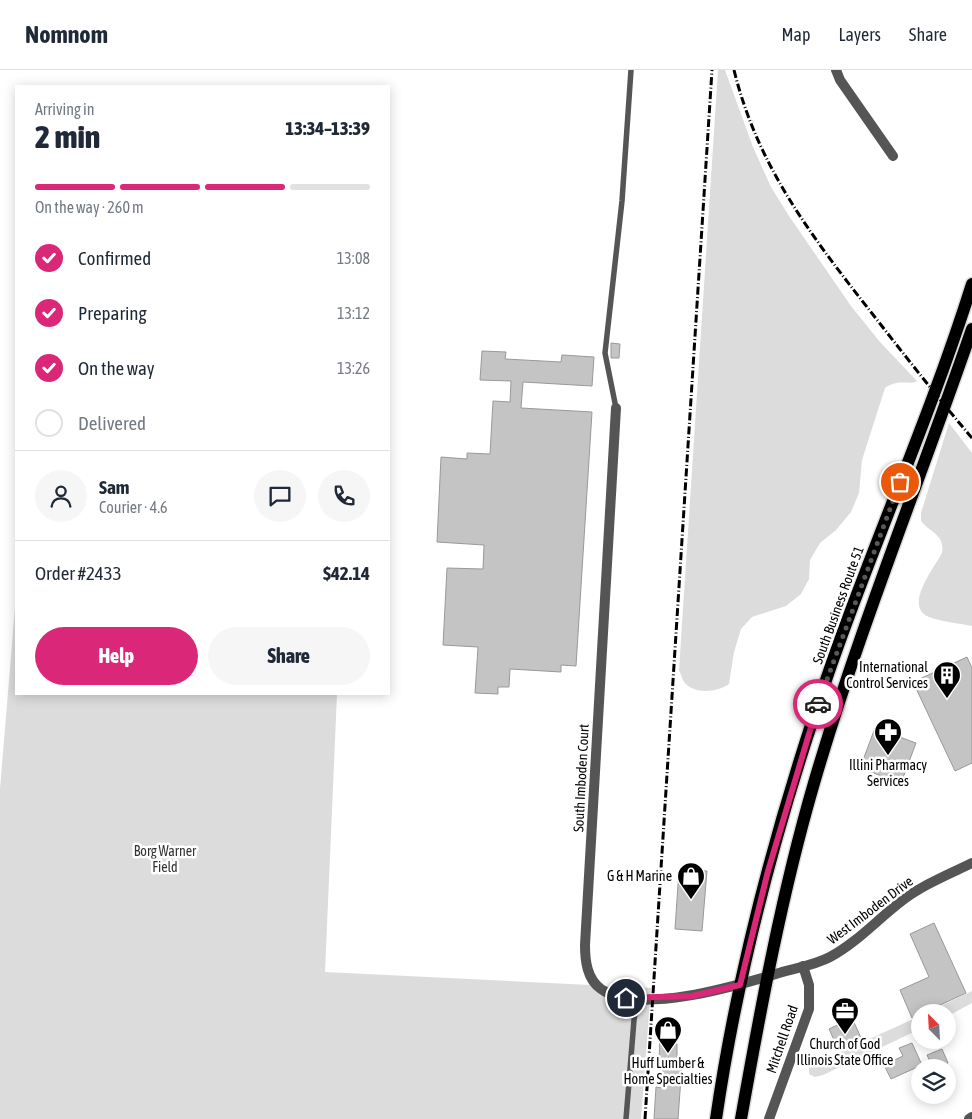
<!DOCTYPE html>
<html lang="en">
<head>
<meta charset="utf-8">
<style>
  body { margin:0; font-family:"Asap Condensed",sans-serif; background:#f6f6f7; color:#1f2937; height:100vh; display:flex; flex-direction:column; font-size:19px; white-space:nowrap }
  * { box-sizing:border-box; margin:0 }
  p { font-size:16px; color:#747a83 }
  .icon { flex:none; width:28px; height:28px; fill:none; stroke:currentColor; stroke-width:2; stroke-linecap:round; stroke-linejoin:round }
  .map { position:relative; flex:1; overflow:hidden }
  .panel { position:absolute; left:15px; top:15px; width:375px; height:610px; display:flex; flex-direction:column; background:#fff; border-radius:0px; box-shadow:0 2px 12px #0003 }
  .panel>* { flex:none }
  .needle { width:32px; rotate:336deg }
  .tools { position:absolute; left:911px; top:934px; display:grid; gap:10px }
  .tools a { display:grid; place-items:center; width:45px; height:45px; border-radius:50%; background:#fff; box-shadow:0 2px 12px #0003; font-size:25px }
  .pin { position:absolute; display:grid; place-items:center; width:42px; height:42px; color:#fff; margin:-21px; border:2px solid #fff; border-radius:50%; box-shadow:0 1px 5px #0007 }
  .courier { position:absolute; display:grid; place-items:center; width:50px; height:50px; margin:-25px; border:4px solid #db2777; border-radius:50%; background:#fff; color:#222; box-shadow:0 1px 6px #0007 }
  .overview em { font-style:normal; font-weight:800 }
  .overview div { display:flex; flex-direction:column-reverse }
  .overview { display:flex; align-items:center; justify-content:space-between; height:85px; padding:0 20px }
  h1 { font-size:32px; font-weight:800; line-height:38px }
  .bar { display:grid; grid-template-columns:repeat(4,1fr); gap:8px 5px; align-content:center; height:60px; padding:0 20px }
  .bar i { height:6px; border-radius:4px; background:#e0e1e3 }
  .bar .current { background:#db2777 }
  .bar p { grid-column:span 4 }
  .line { display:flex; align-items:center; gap:12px; padding:0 20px; border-top:1px solid #e0e1e3 }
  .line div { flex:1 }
  .round { display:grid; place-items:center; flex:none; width:52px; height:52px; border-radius:26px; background:#f6f6f7 }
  ol { padding:0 20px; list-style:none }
  li { display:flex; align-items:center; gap:15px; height:55px }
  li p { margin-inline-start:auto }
  li .icon { padding:5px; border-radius:50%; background:#db2777; color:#fff; stroke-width:4 }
  li:last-child { color:#747a83 }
  li i { width:28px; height:28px; border:2px solid #e0e1e3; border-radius:50% }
  .cta { display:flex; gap:10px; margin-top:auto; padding:10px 20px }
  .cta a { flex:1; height:58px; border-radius:30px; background:#db2777; color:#fff; font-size:20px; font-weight:800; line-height:58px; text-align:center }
  .cta a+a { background:#f6f6f7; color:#1f2937 }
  header { display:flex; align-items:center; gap:30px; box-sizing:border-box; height:70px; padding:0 25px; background:#fff; border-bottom:1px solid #e0e1e3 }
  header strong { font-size:24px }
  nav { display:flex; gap:28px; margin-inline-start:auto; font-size:18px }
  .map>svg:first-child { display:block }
  .green { fill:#dcdcdc }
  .building { fill:#c4c4c4; stroke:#999 }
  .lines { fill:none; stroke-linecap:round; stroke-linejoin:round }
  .primary-casing { stroke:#dbdbdb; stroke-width:15 }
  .service { stroke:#555; stroke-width:5.5 }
  .minor { stroke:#555; stroke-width:10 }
  .primary { stroke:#000; stroke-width:12 }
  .rail { stroke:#000; stroke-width:3; stroke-dasharray:8 2.5 1 2.5; stroke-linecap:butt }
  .done { stroke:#595959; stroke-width:5; stroke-dasharray:0 9 }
  .route { stroke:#db2777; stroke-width:6 }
  .labels { text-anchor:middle; stroke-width:5; stroke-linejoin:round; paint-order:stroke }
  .street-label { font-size:14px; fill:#000; stroke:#fff }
  .poi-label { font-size:14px; fill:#000; stroke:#fff }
  .park-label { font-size:14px; fill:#333; stroke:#fff }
</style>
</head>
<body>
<header>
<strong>Nomnom</strong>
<nav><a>Map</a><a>Layers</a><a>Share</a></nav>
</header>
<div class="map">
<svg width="972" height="1049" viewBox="0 0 972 1049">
  <rect width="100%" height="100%" fill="#fff"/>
  <g class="green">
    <path d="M718 0H725L753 77 771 117 789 146 851 236 880 272 917 311C907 316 900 308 885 318L862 390 859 423 851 442 836 460 820 473 810 490 809 509 801 524 786 536 752 547 741 559 734 582 729 614C718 622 694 625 684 612 682 609 681 604 679 600Z"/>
    <path d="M949 353 972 383V556C958 553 942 552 929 547 903 537 934 498 942 483 945 465 931 463 921 451V443Z"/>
    <polygon points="16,525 16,624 337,624 325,902 651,918 641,1049 0,1049 0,719"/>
    <polygon points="972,921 972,933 948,946 948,942 928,942"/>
    <polygon points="920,946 920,959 823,1005 815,1007 809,1004 809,998 814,994"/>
  </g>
  <g class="building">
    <polygon points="611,273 620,274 619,288 611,288"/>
    <polygon points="482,281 506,282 505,289 561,292 562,285 594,287 592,316 523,312 521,338 592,342 576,596 561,595 561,602 510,599 509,617 498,617 498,624 475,623 478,577 443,575 447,498 483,499 484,475 437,472 441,387 467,389 467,383 490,384 493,331 510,332 511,311 480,310"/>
    <polygon points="967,587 972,598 972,693 955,701 913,612"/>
    <polygon points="875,658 916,673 901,713 860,698"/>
    <polygon points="679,800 707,801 702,861 675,859"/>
    <polygon points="934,853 966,923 912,948 900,920 929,907 910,864"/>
    <polygon points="852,948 862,970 839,981 829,959"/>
    <polygon points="660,961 674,961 673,974 677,974 677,994 682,994 678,1049 654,1049 656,1017 662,1018 663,995 659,995"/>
    <polygon points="912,973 922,995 891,1009 884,995 903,986 899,978"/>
    <polygon points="942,979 948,993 933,998 927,985"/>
  </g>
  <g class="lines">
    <g class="primary-casing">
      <g id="primary">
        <path d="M716 1049C736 911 771 776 815 643 862 498 926 360 972 214"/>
        <path d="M741 1049C761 936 782 823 814 713 859 559 920 410 972 259"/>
      </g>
    </g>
    <g class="service">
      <polyline points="616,338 605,283 622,131 631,0"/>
      <polyline points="626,1049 634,950 638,928"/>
    </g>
    <g class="minor">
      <polyline points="836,0 840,10 893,86"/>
      <path d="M616 338 585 875C585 891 587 909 601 919 638 946 739 915 779 903 796 898 815 895 830 887 856 873 876 851 899 833 920 816 947 805 972 793"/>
      <polyline points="769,1049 809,939 809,915 803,896"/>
      <polyline points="969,1049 972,1047"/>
    </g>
    <use href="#primary" class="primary"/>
    <g class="rail">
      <path d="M734 0C758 98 813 168 874 246 906 287 938 328 972 368"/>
      <polyline points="645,1049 712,0"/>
    </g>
  </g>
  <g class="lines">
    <polyline class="done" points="818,634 900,412"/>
    <polyline class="route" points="626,928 692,926 740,915 768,801 818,634"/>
  </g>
  <defs>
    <g id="building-pin" transform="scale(1.4375)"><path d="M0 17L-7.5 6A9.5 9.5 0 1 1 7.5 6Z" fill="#000" stroke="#fff"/><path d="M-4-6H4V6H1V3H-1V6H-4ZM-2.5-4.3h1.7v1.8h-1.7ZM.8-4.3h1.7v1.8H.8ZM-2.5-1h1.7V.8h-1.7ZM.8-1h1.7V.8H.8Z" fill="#fff"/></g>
    <g id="pharmacy-pin" transform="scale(1.4375)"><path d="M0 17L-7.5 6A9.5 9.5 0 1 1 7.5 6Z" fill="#000" stroke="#fff"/><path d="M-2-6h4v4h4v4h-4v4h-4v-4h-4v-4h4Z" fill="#fff"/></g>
    <g id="shop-pin" transform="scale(1.4375)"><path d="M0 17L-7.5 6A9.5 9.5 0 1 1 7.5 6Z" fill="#000" stroke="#fff"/><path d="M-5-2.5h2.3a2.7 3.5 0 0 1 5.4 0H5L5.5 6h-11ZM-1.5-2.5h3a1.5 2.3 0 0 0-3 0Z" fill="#fff"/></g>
    <g id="office-pin" transform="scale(1.4375)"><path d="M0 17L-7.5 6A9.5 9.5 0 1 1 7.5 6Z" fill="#000" stroke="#fff"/><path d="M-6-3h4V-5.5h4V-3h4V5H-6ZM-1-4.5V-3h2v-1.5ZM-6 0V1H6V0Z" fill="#fff"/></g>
  </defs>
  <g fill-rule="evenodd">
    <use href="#building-pin" x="947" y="605"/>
    <use href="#pharmacy-pin" x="888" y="662"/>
    <use href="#shop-pin" x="691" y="806"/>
    <use href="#office-pin" x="845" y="941"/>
    <use href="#shop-pin" x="668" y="960"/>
  </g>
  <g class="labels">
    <g class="street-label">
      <text transform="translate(838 535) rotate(-70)" y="5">South Business Route 51</text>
      <text transform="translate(581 708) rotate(-87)" y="5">South Imboden Court</text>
      <text transform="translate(870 840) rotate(-37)" y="5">West Imboden Drive</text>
      <text transform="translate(782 969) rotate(-71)" y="5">Mitchell Road</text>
    </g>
    <g class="poi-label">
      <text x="928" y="602" text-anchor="end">International<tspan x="928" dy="16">Control Services</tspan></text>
      <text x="888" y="700">Illini Pharmacy<tspan x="888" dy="16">Services</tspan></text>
      <text x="672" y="811" text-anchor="end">G &amp; H Marine</text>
      <text x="845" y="979">Church of God<tspan x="845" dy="16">Illinois State Office</tspan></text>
      <text x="668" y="998">Huff Lumber &amp;<tspan x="668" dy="16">Home Specialties</tspan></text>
    </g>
    <g class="park-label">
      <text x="165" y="786">Borg Warner<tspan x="165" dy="16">Field</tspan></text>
    </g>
  </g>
</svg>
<div class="tools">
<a><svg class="needle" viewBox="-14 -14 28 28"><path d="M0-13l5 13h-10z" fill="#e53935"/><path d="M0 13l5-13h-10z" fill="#747a83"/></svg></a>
<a><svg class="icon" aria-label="layers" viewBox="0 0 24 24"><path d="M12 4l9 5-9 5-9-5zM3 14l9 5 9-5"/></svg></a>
</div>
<div class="pin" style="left:900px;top:412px;background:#ea580c"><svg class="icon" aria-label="bag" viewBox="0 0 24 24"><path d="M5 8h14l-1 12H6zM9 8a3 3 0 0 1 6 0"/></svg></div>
<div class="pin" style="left:626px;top:928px;background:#1f2937"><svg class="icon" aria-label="home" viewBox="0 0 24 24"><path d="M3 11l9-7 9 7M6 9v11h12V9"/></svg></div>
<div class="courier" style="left:818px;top:634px"><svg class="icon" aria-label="car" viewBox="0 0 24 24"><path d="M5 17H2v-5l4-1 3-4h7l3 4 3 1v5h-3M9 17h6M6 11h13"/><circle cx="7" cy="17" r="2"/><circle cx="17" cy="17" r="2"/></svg></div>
<section class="panel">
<div class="overview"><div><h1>2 min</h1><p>Arriving in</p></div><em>13:34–13:39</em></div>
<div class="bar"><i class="current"></i><i class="current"></i><i class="current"></i><i></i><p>On the way · 260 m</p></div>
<ol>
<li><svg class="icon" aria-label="check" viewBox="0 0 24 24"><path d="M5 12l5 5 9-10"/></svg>Confirmed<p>13:08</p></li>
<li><svg class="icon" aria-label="check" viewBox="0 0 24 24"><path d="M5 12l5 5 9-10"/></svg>Preparing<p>13:12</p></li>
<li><svg class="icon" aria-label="check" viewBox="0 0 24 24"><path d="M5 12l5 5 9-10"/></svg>On the way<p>13:26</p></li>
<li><i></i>Delivered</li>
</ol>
<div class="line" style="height:90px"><a class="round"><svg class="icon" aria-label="person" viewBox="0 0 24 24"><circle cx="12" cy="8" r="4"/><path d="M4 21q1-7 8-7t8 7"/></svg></a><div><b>Sam</b><p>Courier · 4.6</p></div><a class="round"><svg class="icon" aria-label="chat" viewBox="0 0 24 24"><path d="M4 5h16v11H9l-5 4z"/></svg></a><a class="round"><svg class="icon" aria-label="phone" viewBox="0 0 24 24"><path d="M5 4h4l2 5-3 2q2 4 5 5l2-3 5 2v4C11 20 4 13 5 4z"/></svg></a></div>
<div class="line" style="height:65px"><div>Order #2433</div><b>$42.14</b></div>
<div class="cta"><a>Help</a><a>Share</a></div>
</section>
</div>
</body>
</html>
